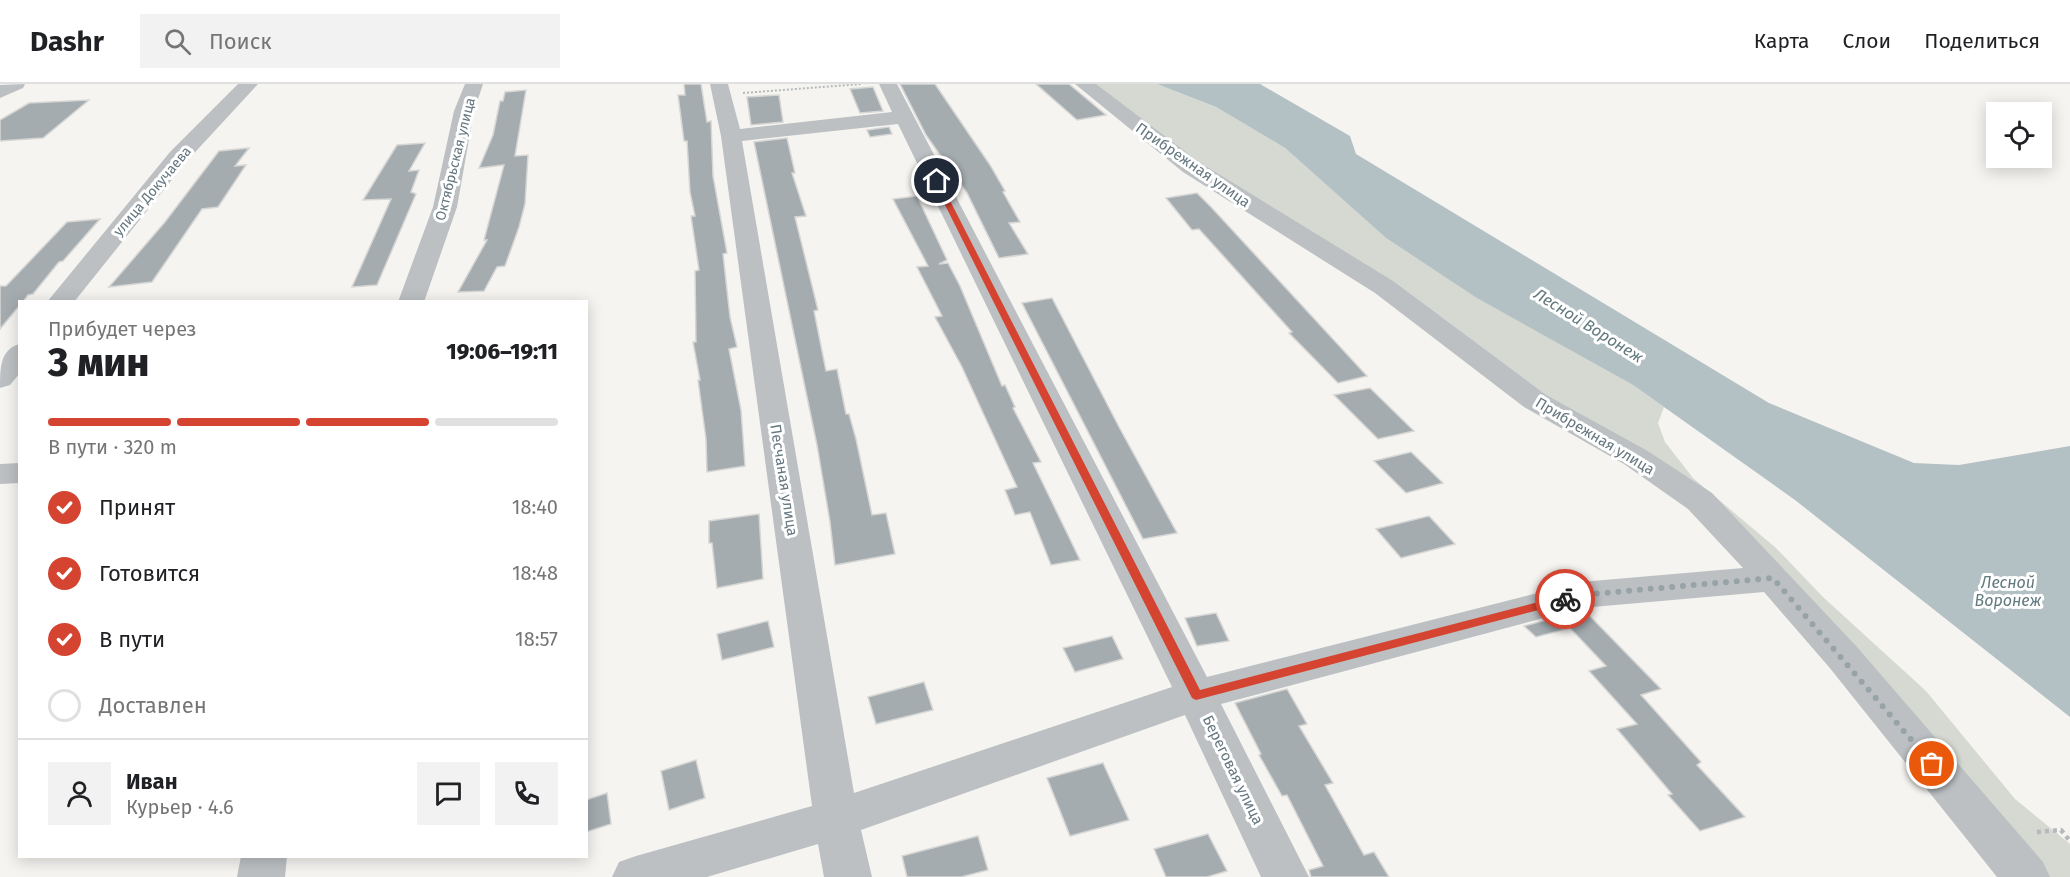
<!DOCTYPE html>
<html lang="ru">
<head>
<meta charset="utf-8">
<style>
  body { margin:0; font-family:"Fira Sans",sans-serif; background:#f2f2f2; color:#202124; height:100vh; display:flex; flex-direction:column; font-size:22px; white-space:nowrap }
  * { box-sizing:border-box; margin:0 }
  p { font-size:20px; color:#757577 }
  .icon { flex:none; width:33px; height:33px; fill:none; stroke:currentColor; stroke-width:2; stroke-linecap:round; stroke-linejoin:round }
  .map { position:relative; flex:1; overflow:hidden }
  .panel { position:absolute; left:18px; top:216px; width:570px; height:558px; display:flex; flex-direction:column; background:#fff; border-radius:0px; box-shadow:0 3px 15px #0003 }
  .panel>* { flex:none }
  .tools { position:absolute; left:1986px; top:18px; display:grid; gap:12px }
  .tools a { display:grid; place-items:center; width:66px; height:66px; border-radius:0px; background:#fff; box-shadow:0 3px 15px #0003; font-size:30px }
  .pin { position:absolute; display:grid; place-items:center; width:51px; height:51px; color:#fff; margin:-26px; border:3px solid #fff; border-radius:50%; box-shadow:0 2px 6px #0007 }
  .courier { position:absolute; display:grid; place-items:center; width:60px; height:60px; margin:-30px; border:4px solid #d54431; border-radius:50%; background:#fff; color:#222; box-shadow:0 2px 8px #0007 }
  .headline em { font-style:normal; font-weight:800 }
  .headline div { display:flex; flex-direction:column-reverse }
  .headline { display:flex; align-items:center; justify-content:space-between; height:102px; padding:0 30px }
  h1 { font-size:39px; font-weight:800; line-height:45px }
  .bar { display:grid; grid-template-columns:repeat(4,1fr); gap:9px 6px; align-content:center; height:72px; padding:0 30px }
  .bar i { height:8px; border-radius:4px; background:#e0e0e0 }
  .bar .active { background:#d54431 }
  .bar p { grid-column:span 4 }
  .line { display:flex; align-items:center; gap:15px; padding:0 30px; border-top:2px solid #e0e0e0 }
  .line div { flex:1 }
  .round { display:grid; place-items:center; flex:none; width:63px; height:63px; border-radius:0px; background:#f2f2f2 }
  ol { padding:0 30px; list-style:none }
  li { display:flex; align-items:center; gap:18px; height:66px }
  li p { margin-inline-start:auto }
  li .icon { padding:6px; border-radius:50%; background:#d54431; color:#fff; stroke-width:4 }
  li:last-child { color:#757577 }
  li i { width:33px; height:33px; border:3px solid #e0e0e0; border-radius:50% }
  header { display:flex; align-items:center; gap:36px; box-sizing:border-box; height:84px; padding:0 30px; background:#fff; border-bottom:2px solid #e0e0e0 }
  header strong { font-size:28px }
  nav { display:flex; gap:33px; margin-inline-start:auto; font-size:21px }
  .search { width:420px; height:54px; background:#f2f2f2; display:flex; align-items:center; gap:15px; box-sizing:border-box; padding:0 21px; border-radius:0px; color:#757577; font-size:22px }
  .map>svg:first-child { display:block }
  .green { fill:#d5d9d1 }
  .water { fill:#b4c1c4 }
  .building { fill:#a4acb0; stroke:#d6d6d4; stroke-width:1.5 }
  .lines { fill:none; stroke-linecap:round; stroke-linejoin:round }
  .path-far1 { stroke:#b6b9bb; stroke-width:2; stroke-dasharray:2 2; stroke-linecap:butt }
  .path { stroke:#b6b9bb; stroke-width:4.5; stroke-dasharray:4 4; stroke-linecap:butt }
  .minor { fill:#bcc0c3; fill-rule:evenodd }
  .route { fill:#d54431 }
  .done { stroke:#98a3a8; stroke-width:6; stroke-dasharray:0 10.8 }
  .labels { text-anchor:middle; stroke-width:6; stroke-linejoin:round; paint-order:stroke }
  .far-street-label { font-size:14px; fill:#667780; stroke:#fff }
  .street-label { font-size:15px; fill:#667780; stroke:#fff }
  .water-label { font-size:16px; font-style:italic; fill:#62797d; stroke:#fff }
</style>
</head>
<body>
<header>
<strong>Dashr</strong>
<div class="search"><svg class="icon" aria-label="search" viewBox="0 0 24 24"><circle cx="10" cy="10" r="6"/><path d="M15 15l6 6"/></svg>Поиск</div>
<nav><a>Карта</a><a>Слои</a><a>Поделиться</a></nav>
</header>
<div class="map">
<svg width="2070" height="793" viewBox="0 0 2070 793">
  <rect width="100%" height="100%" fill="#f5f4f1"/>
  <polygon class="green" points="1084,0 1157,0 1216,23 1285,64 1386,154 1477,213 1633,301 1664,323 1658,339 1665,358 1693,394 1776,464 1823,513 1926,607 2015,715 2070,760 2070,793 2026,793 1700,417 1261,129"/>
  <polygon class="water" points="1157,0 1260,0 1350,52 1356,70 1769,319 1914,379 1959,381 2070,362 2070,633 1795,416 1633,301 1477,214 1386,154 1285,64 1216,23"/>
  <g class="building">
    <polygon points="684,0 701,0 707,38 711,37 713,92 727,169 723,170 730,233 737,263 729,265 741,326 745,382 707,388 706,355 698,296 700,296 693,258 696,258 695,187 699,186 691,132 695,132 690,108 687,57 684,57 678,11 685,11"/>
    <polygon points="900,0 935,0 990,81 1005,107 1003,108 1020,138 1009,139 1028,170 999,174 967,109 926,51"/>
    <polygon points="1036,0 1069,0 1106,31 1077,36"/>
    <polygon points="873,3 883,27 860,29 850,5"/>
    <polygon points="526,6 515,72 528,71 525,120 519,143 505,182 497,183 484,207 458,208 487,156 484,156 504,81 479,84 493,51 500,17 503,17 505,8"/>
    <polygon points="779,11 783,38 751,41 747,13"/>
    <polygon points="89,16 43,54 0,57 0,36 29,19"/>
    <polygon points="889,43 892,50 870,53 867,46"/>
    <polygon points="787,54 795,89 792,89 806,132 795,133 818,226 814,227 826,287 837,285 846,330 849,330 856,355 872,431 886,429 895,470 835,481 830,438 817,361 754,58"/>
    <polygon points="425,59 409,87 419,86 411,108 416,110 377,201 352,203 391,115 363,116 397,61"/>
    <polygon points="249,64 235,82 246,81 218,123 202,125 152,198 109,203 165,138 219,67"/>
    <polygon points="1197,109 1211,123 1367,292 1338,299 1289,249 1292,248 1199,145 1192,146 1166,114"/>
    <polygon points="917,112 947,176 939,180 948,179 960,202 1002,302 1005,301 1015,323 1013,324 1041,378 1033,379 1080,476 1051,481 1030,428 1015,431 1005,406 1017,403 962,283 935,233 942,232 917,183 928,182 893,115"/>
    <polygon points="100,135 63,177 59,178 33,210 28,211 23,218 20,218 20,221 0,245 0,202 6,202 67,138"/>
    <polygon points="1052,214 1119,343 1177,449 1143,455 1022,219"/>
    <polygon points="1370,304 1414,347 1378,355 1334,311"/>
    <polygon points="1411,368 1443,399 1406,409 1374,377"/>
    <polygon points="759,430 763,495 717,504 712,459 709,459 709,437"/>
    <polygon points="1429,432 1455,460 1401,474 1376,445"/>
    <polygon points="1584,526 1661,605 1641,611 1701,678 1697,681 1745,733 1700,747 1668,711 1672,710 1617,645 1637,640 1589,587 1606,582 1570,544 1536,553 1524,542"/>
    <polygon points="1216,529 1229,557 1197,562 1185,534"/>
    <polygon points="768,537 774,563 722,576 717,550"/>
    <polygon points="1112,552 1123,575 1075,588 1063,564"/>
    <polygon points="924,598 933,626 876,640 868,613"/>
    <polygon points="1287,605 1307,640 1299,642 1333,699 1325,701 1364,771 1374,768 1389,793 1311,793 1309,786 1323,782 1287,711 1282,712 1259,671 1261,670 1235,619"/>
    <polygon points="696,676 705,714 669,726 661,687"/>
    <polygon points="1103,679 1129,736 1070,752 1047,694"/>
    <polygon points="607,709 611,740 586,748 586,716"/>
    <polygon points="1208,750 1227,787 1207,793 1166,793 1154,765"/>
    <polygon points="978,752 988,786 961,793 907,793 902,772"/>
  </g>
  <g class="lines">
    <polyline class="path-far1" points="743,9 862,0"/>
    <polyline class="path" points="2037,748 2061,746 2070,757"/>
    <g class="minor">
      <polygon points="25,0 23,4 0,14 0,1"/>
      <polygon points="238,0 258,0 186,78 74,218 47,218 170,68"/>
      <polygon points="465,0 483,0 474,27 457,123 424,218 398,218 433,123 454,27"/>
      <path d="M710 0H728L740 45 892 28 879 0H897L1207 593 1581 498 1743 484 1688 425 1624 380 1524 323 1375 209 1183 88 1075 0H1096L1199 78 1393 197 1546 311 1646 366 1712 409 1857 563 2043 778 2050 793H1997L1829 583 1764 508 1581 524 1221 620 1309 793H1261L1185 631 861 746 872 793H824L818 760 707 793H612L619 778 636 772 812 722 721 52ZM898 40 1172 603 854 709 742 57Z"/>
      <path d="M20 260V289L10 301 0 304C0 284 0 265 20 260Z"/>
      <polygon points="20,379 20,399 0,400 0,380"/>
      <polygon points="241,772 287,772 285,793 237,793"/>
    </g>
  </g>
  <polygon class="route" points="937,95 940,97 1200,606 1565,511 1570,515 1569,518 1196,616 1192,614 933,97"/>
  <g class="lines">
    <polyline class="done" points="1565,515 1581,511 1773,494 1932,680"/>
  </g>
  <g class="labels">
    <g class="far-street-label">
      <text transform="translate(455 75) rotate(-76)" y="5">Октябрьская улица</text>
      <text transform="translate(152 107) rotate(-50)" y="5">улица Докучаева</text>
    </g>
    <g class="street-label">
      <text transform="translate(1193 81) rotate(35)" y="5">Прибрежная улица</text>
      <text transform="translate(1595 352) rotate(31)" y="5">Прибрежная улица</text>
      <text transform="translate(784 396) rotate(81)" y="5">Песчаная улица</text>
      <text transform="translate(1233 686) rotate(64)" y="5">Береговая улица</text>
    </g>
    <g class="water-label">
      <text transform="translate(1589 241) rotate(32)" y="6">Лесной Воронеж</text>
      <text x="2008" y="504">Лесной<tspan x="2008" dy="18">Воронеж</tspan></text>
    </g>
  </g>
</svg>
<div class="tools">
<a><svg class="icon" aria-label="locate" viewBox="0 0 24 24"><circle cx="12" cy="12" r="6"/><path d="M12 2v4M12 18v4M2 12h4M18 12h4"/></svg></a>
</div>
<div class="pin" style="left:1932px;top:680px;background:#ea580c"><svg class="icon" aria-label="bag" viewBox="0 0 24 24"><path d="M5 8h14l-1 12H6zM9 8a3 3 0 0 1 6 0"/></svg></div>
<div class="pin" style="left:937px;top:97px;background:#1f2937"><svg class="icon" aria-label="home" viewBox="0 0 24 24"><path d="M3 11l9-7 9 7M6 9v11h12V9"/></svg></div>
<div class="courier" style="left:1565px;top:515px"><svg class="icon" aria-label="bike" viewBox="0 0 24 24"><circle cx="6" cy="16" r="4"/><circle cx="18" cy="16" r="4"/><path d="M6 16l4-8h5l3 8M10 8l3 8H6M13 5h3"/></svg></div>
<section class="panel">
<div class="headline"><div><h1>3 мин</h1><p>Прибудет через</p></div><em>19:06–19:11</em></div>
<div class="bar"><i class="active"></i><i class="active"></i><i class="active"></i><i></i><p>В пути · 320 m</p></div>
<ol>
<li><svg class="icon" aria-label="check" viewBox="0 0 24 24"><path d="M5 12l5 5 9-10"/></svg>Принят<p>18:40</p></li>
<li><svg class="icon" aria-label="check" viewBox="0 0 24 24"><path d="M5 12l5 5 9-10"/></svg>Готовится<p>18:48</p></li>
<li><svg class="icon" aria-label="check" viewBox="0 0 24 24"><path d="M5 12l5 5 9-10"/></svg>В пути<p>18:57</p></li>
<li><i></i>Доставлен</li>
</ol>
<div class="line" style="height:108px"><a class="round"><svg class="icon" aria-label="person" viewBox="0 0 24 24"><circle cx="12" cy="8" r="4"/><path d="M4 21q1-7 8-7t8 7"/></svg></a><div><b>Иван</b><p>Курьер · 4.6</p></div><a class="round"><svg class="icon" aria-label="chat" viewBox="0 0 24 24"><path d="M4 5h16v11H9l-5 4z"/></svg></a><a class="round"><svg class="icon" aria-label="phone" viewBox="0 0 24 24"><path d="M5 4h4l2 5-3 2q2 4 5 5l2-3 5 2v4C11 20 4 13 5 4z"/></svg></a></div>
</section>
</div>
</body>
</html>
